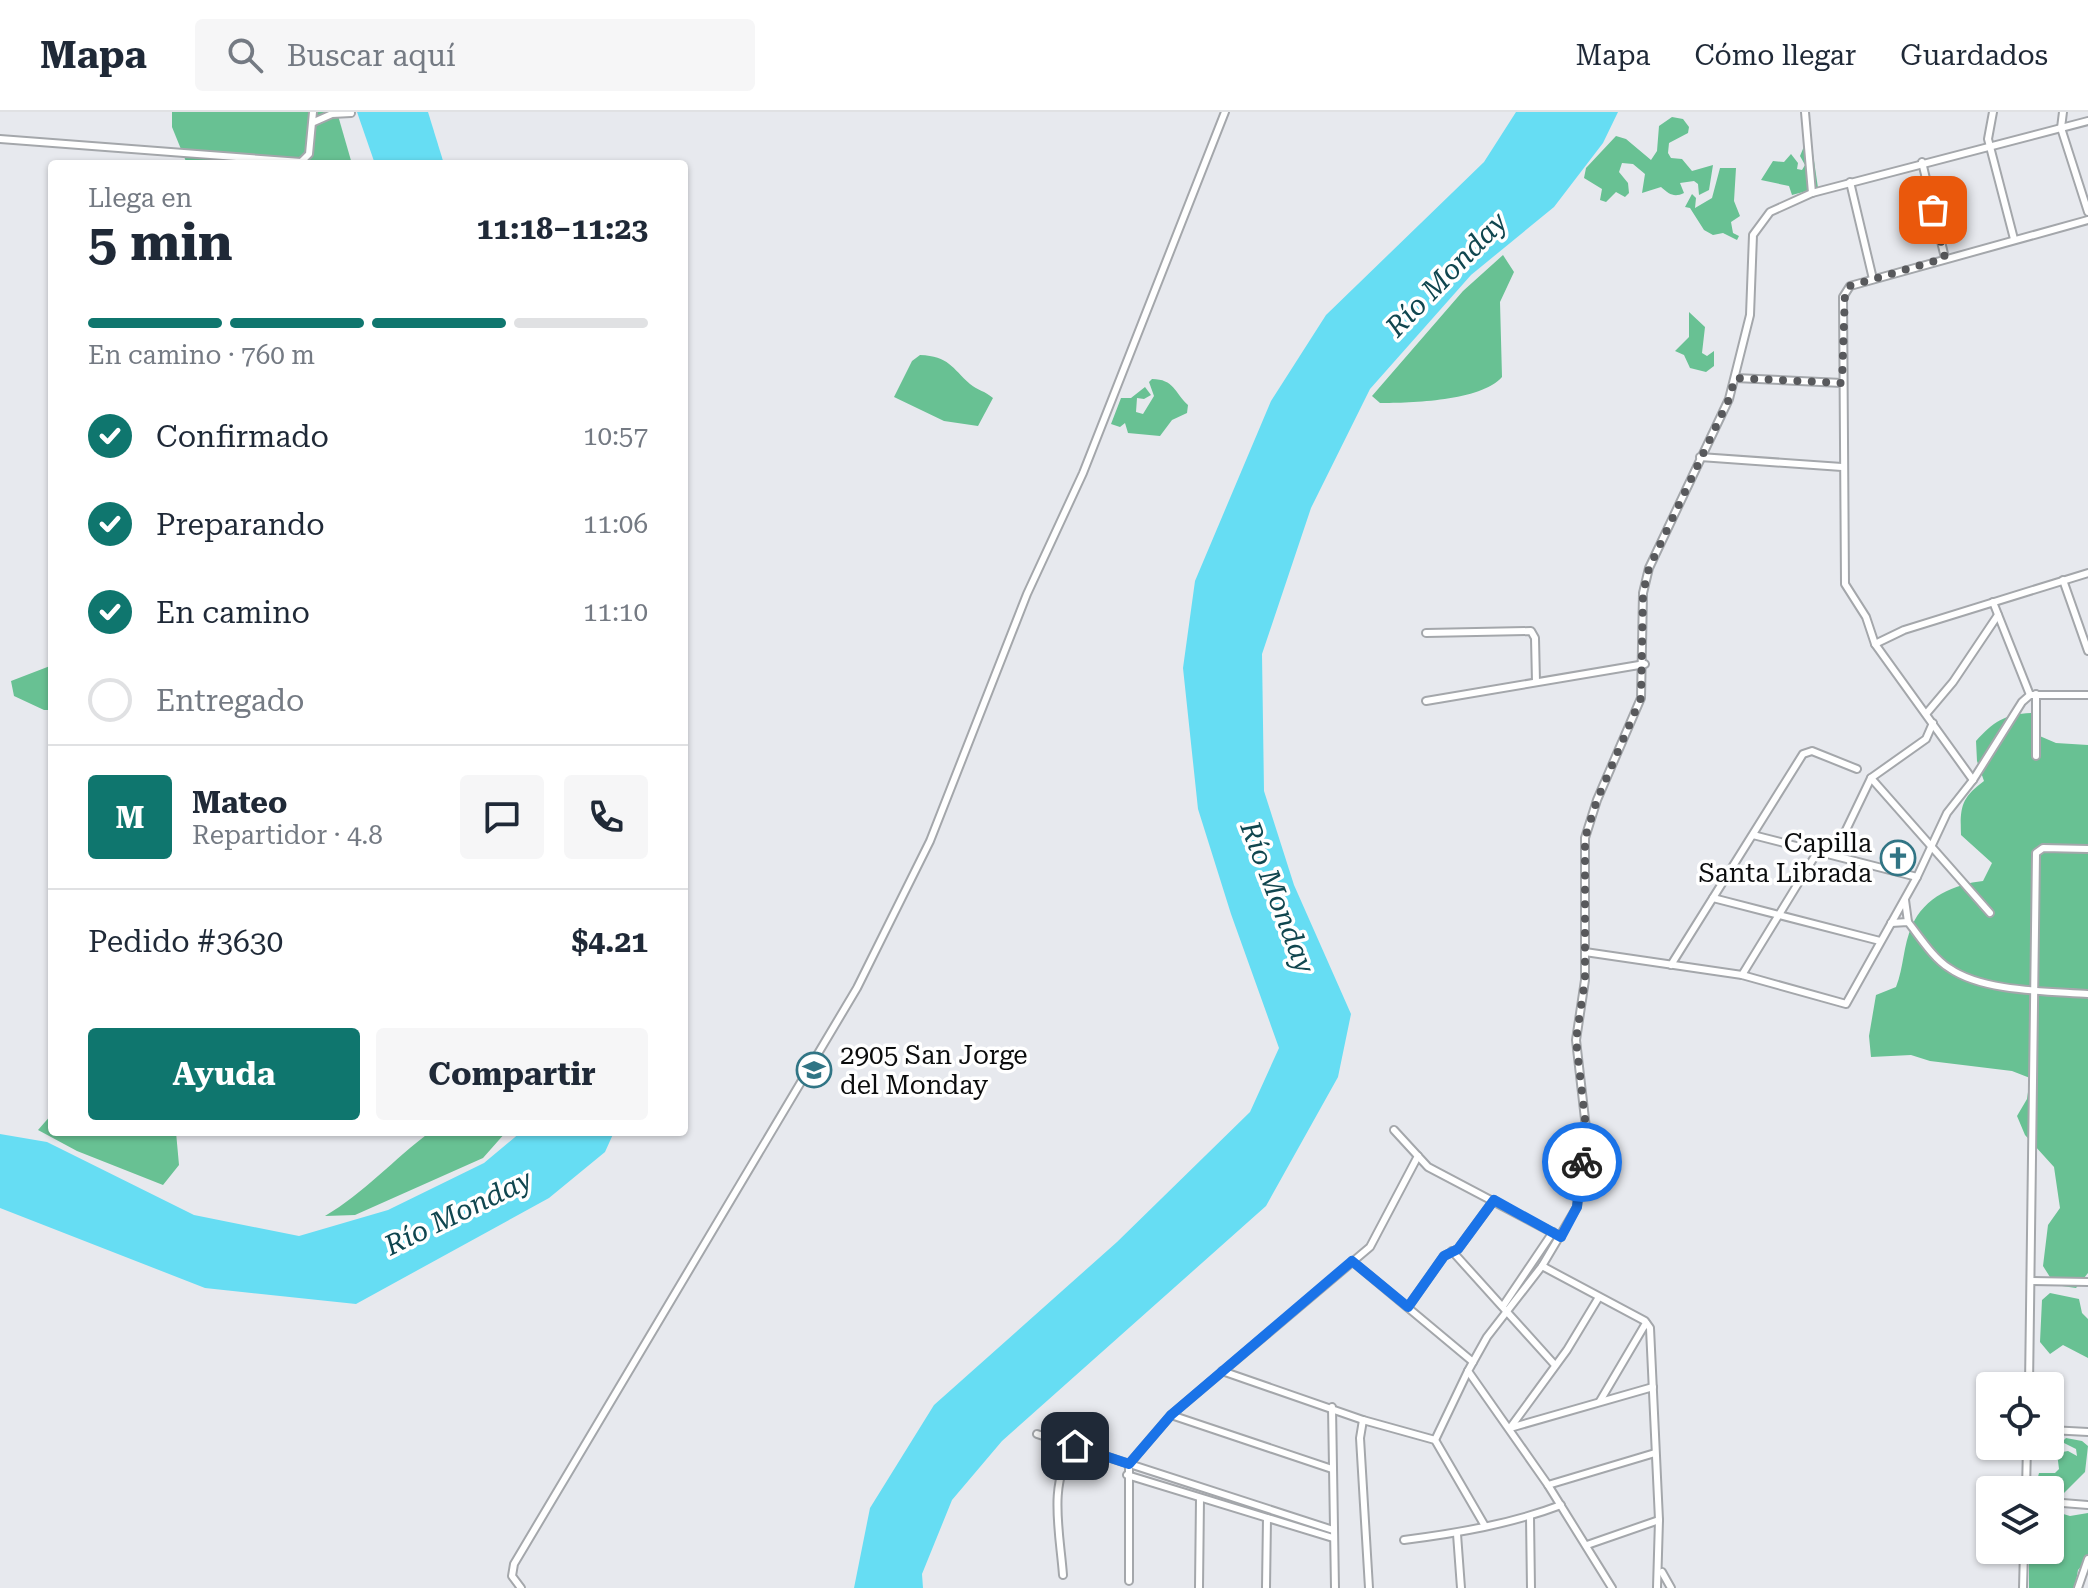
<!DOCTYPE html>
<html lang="es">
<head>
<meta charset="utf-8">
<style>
  body { margin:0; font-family:"Roboto Serif",serif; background:#f6f6f7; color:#1f2937; height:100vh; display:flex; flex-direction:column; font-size:30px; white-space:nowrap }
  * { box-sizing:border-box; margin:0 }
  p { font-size:26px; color:#747a83 }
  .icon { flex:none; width:44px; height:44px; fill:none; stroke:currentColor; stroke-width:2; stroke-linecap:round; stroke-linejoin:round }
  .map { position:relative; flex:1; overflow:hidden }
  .sheet { position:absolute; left:48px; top:48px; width:640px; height:976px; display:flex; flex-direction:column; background:#fff; border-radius:8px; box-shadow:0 2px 6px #0004 }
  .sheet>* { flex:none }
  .controls { position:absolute; left:1976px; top:1260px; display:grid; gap:16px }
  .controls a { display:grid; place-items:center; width:88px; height:88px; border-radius:8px; background:#fff; box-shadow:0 2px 6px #0004; font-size:40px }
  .pin { position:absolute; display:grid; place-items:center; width:68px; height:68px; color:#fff; margin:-34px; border-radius:16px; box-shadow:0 4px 12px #0006 }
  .courier { position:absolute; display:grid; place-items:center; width:80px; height:80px; margin:-40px; border:6px solid #1a73e8; border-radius:50%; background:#fff; color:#222; box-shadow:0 2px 10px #0007 }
  .overview em { font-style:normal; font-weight:700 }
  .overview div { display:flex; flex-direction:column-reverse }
  .overview { display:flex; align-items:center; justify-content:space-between; height:136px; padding:0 40px }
  h1 { font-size:52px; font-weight:700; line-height:60px }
  .bar { display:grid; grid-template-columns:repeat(4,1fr); gap:12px 8px; align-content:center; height:96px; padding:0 40px }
  .bar i { height:10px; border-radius:6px; background:#e0e1e3 }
  .bar .selected { background:#0f766e }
  .bar p { grid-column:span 4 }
  .line { display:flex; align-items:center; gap:20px; padding:0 40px; border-top:2px solid #e0e1e3 }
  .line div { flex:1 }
  .round { display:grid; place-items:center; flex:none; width:84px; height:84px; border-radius:8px; background:#f6f6f7 }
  ol { padding:0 40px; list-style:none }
  li { display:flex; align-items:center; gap:24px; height:88px }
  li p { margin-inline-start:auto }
  li .icon { padding:8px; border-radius:50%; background:#0f766e; color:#fff; stroke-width:4 }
  li:last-child { color:#747a83 }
  li i { width:44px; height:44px; border:4px solid #e0e1e3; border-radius:50% }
  .primary-button { display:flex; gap:16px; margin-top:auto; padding:16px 40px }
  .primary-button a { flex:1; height:92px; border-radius:8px; background:#0f766e; color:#fff; font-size:32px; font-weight:700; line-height:92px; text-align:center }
  .primary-button a+a { background:#f6f6f7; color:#1f2937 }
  header { display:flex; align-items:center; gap:48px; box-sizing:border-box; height:112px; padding:0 40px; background:#fff; border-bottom:2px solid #e0e1e3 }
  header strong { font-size:38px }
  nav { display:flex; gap:44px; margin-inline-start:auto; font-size:28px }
  .search { width:560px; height:72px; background:#f6f6f7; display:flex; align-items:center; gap:20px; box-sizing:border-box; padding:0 28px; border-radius:8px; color:#747a83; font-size:30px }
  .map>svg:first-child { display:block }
  .forest { fill:#68c193 }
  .water { fill:#66ddf3 }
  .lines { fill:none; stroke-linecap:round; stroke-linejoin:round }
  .street-casing { stroke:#a4a7ab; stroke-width:10 }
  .street { stroke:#fff; stroke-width:6 }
  .done { stroke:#58595c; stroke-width:8; stroke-dasharray:0 14.4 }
  .route { stroke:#1a73e8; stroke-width:10 }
  .labels { text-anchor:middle; stroke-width:7; stroke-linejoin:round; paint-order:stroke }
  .poi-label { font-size:26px; fill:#0b0c0d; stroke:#fff; text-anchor:end }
  .water-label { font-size:28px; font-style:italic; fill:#10464f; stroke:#fff }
</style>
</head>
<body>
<header>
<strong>Mapa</strong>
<div class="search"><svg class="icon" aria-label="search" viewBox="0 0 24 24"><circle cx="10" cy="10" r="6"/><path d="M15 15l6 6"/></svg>Buscar aquí</div>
<nav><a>Mapa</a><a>Cómo llegar</a><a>Guardados</a></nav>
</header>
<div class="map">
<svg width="2088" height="1476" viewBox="0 0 2088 1476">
  <rect width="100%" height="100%" fill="#e7e9ee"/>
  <g class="forest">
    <polygon points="172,0 337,0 352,52 187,52 172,15"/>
    <path d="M1672 5 1683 7 1689 15 1688 21 1669 31 1668 41 1671 46 1682 47 1692 59 1713 53 1709 78 1699 83 1698 72 1694 69 1680 71 1684 81C1674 86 1669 82 1661 75L1642 81 1645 62 1633 52 1622 51 1619 60 1628 71 1629 81 1625 85 1616 80 1606 90 1600 88 1602 77 1584 66 1586 56 1616 24 1626 27 1651 48 1657 39 1659 14Z"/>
    <polygon points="1805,32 1812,35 1818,76 1792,83 1789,74 1761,68 1773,49 1784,50 1791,42 1798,51 1797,57 1802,58 1805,53 1800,44"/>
    <polygon points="1720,56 1736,56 1734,89 1740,104 1731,110 1733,121 1739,124 1737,128 1723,121 1713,123 1704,118 1690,96 1685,95 1692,82 1696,86 1695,96 1712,86"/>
    <path d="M1503 143 1514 160 1500 190 1502 265C1481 289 1411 291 1380 291L1372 284 1463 179Z"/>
    <polygon points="1689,200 1705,215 1702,241 1707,244 1714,239 1714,254 1706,260 1690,256 1684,243 1675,239 1689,225"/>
    <path d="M920 243C949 244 952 256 970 272 977 278 985 279 993 286L978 314 944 309 894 285 912 249Z"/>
    <path d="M1152 267C1174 267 1175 281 1188 293L1187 301 1172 308 1160 324 1128 321 1125 311 1120 315 1111 312 1121 286H1131L1145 275 1151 283 1144 287 1137 286 1136 300 1143 302 1154 284 1149 270Z"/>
    <polygon points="52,549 52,598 44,598 14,584 11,569 50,554"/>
    <path d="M2031 601 2035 622 2056 631 2088 633V1161L2076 1176 2055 1173 2043 1154 2048 1113 2060 1096 2054 1055 2025 1023 2017 1004 2027 987 2030 966 2012 959 1930 949 1911 943 1871 945 1869 924 1876 883 1896 875C1904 855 1903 833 1912 814 1924 785 1955 772 1983 769L1992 751 1961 723C1960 695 1961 686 1984 669L1977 649 1976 629C1993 610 2005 602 2031 601Z"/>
    <polygon points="52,1002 52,1020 176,1020 179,1053 163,1073 77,1039 38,1018"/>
    <path d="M430 1020H506L483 1046 355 1103 325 1104C364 1081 394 1047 430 1020Z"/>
    <polygon points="2050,1181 2079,1187 2082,1201 2088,1207 2088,1246 2063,1233 2050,1242 2040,1230 2042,1188"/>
    <polygon points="2066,1326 2082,1329 2088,1334 2085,1360 2059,1386 2050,1378 2035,1376 2039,1361 2055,1361 2059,1357 2057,1341 2068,1339 2077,1344 2076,1337 2062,1330"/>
    <polygon points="2050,1398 2070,1404 2088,1401 2088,1447 2078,1458 2075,1476 2029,1476 2029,1438 2050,1438"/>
  </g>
  <g class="water">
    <polygon points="357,0 428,0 444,52 375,52"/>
    <polygon points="1516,0 1618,0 1603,31 1554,95 1471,163 1370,277 1311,396 1262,542 1264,679 1294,773 1351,902 1338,965 1266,1094 1002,1329 952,1388 922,1462 923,1476 854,1476 870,1396 934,1293 1117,1130 1250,1000 1279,936 1231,802 1198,697 1183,556 1195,469 1271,289 1326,203 1484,50"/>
    <polygon points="521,1020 614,1020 605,1040 549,1086 356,1192 205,1176 0,1096 0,1022 47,1030 194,1103 299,1124 388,1098 484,1051"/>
  </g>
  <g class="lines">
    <g class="street-casing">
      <g id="street">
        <polyline points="1805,0 1812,81"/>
        <polyline points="1993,0 1988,27 2014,127"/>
        <polyline points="2063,0 2061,16 2088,100"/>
        <polyline points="314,10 332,2 351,1"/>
        <polyline points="0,27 301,50 309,42 313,0"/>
        <polyline points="1922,50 1945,146"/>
        <polyline points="1850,70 1873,167"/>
        <polyline points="1735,266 1842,271"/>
        <polyline points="1700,345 1842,355"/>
        <polyline points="2063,468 2088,539"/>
        <polyline points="1993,490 2030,583"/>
        <polyline points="1426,521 1531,519 1535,526 1536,570"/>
        <polyline points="1875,532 1904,518 2088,461"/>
        <polyline points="2036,582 2036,644"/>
        <polyline points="1426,589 1645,552"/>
        <polyline points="1926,602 1953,570 1998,503"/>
        <polyline points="1871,666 1990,801"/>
        <polyline points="1973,668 1875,532 1866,505 1845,472 1843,185 1850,174 2088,108"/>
        <polyline points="1753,723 1917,765"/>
        <polyline points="1834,743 1871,666 1926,627 1933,611"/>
        <polyline points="1713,786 1880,829"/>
        <polyline points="1905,788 1908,810"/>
        <path d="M1891 811 1908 810C1920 825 1933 846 1949 856 1983 880 2048 879 2088 882"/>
        <polyline points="1585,840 1742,863 1846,892 1917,765 1947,701 1973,668 2022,590 2030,583 2088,583"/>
        <polyline points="1671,853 1803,642 1812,639 1857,657"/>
        <polyline points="1742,863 1818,739"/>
        <polyline points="1394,1018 1428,1055 1561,1125"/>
        <polyline points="1452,1139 1554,1252"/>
        <polyline points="1352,1149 1473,1250"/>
        <polyline points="1542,1154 1645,1209 1650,1216 1659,1408 1657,1476"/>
        <polyline points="2032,1169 2088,1170"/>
        <polyline points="1503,1194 1553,1120"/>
        <polyline points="1408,1195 1444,1144 1458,1137 1494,1088"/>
        <polyline points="1222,1259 1363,1308 1435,1328 1485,1414"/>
        <polyline points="2029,1274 2036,741 2043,736 2088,737"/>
        <polyline points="1600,1289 1646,1211"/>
        <polyline points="1332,1295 1335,1476"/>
        <polyline points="1171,1303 1332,1357"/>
        <polyline points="1363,1308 1360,1326 1369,1476"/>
        <polyline points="1510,1316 1567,1238 1599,1185"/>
        <polyline points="1510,1316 1653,1275"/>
        <polyline points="2050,1318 2088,1320"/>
        <polyline points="1037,1322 1333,1418"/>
        <polyline points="1435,1328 1468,1259"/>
        <polyline points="1127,1363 1333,1426"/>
        <polyline points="1548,1373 1655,1341"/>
        <polyline points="2026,1378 2027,1334"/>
        <polyline points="2050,1390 2088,1393"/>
        <polyline points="1530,1405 1531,1476"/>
        <polyline points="1457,1422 1461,1476"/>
        <path d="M1404 1428C1458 1421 1511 1412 1561 1393"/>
        <polyline points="1587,1433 1659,1408"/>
        <polyline points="1662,1460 1671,1476"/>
        <path d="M1063 1463C1060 1421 1047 1369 1075 1334"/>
        <polyline points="1129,1469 1129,1352 1171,1303 1370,1135 1418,1044"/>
        <polyline points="521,1476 512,1464 514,1452 857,876 930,729 1027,482 1083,361 1225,0"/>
        <polyline points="1199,1476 1200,1386"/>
        <polyline points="1266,1476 1267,1406"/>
        <polyline points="1612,1476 1548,1373 1468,1259 1487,1225 1542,1154 1577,1095 1586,1016 1576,928 1585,868 1585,726 1597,688 1641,586 1643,481 1649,456 1729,287 1750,203 1753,123 1770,100 1812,81 2088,9"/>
        <polyline points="2023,1476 2024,1438"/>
        <polyline points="2078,1476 2088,1447"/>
      </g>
    </g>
    <use href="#street" class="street"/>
  </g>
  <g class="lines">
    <polyline class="done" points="1582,1050 1586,1016 1576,928 1585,868 1585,726 1597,688 1641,586 1643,481 1649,456 1729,287 1735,266 1842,271 1845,180 1850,174 1945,146 1933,98"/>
    <polyline class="route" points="1075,1334 1129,1352 1171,1303 1352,1149 1408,1195 1444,1144 1458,1137 1494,1088 1561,1125 1577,1095 1582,1050"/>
  </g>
  <defs>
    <g id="church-ring" transform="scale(1.8)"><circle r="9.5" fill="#fff" stroke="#317585" stroke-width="1.5"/><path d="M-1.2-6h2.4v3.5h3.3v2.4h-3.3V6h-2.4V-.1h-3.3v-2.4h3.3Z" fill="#317585"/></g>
    <g id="school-ring" transform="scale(1.8)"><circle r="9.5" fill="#fff" stroke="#317585" stroke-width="1.5"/><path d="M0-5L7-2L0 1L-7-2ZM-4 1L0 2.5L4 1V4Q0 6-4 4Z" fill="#317585"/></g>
  </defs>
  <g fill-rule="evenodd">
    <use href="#church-ring" x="1898" y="746"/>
    <use href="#school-ring" x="814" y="958"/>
  </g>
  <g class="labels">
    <g class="poi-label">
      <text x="1872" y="740">Capilla<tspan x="1872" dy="30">Santa Librada</tspan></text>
      <text x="840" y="952" text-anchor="start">2905 San Jorge<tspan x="840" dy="30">del Monday</tspan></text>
    </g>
    <g class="water-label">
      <text transform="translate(1446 162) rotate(-46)" y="10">Río Monday</text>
      <text transform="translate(1278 785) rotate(69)" y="10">Río Monday</text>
      <text transform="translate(458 1100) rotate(-26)" y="10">Río Monday</text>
    </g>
  </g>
</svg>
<div class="controls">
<a><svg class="icon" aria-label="locate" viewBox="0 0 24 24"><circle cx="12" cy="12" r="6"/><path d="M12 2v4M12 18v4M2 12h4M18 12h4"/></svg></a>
<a><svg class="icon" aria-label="layers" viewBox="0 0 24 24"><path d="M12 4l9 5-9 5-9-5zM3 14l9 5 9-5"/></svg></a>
</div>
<div class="pin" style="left:1933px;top:98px;background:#ea580c"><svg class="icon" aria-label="bag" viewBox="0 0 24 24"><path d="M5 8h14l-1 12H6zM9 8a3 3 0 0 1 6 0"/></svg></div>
<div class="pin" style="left:1075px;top:1334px;background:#1f2937"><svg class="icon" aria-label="home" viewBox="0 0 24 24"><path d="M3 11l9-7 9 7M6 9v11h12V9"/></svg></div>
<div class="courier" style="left:1582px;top:1050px"><svg class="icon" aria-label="bike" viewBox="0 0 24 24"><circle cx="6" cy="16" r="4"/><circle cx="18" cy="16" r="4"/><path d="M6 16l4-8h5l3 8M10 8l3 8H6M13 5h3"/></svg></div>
<section class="sheet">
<div class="overview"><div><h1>5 min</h1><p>Llega en</p></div><em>11:18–11:23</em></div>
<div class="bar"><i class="selected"></i><i class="selected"></i><i class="selected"></i><i></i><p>En camino · 760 m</p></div>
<ol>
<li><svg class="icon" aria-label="check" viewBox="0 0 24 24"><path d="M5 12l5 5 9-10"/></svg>Confirmado<p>10:57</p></li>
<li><svg class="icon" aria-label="check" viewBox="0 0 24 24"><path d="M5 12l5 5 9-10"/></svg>Preparando<p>11:06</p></li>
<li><svg class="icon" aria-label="check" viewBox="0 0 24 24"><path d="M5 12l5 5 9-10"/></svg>En camino<p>11:10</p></li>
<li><i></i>Entregado</li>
</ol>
<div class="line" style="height:144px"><b class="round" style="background:#0f766e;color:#fff">M</b><div><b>Mateo</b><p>Repartidor · 4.8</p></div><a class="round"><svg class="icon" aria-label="chat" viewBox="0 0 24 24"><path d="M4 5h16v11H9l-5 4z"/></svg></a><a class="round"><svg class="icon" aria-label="phone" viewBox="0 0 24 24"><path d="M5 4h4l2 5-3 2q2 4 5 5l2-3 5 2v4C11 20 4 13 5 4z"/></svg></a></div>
<div class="line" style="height:104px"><div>Pedido #3630</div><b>$4.21</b></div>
<div class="primary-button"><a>Ayuda</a><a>Compartir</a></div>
</section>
</div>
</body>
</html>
